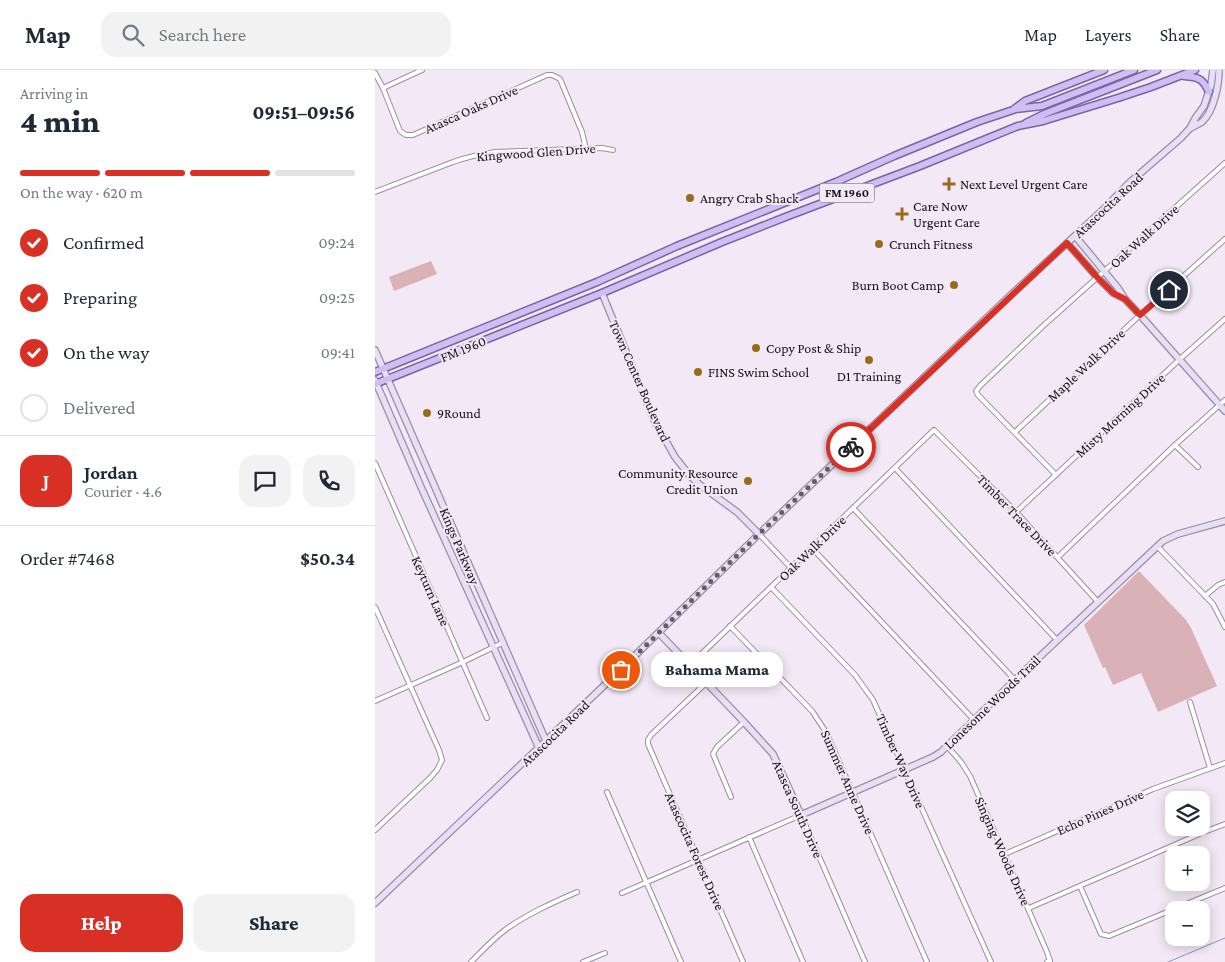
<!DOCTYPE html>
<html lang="en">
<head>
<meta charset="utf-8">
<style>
  body { margin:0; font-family:"Crimson Pro",serif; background:#f2f2f3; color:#1f2937; height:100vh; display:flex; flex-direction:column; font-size:19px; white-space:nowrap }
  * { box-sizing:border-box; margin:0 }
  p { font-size:16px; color:#747a83 }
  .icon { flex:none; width:28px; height:28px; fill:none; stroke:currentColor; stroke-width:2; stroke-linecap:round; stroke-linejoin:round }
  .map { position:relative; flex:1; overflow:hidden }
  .side { display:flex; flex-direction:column; background:#fff; width:375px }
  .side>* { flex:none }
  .buttons { position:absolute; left:790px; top:721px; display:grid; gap:10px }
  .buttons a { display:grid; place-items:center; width:45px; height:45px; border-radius:10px; background:#fff; box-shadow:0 2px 12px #0003; font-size:25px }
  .pin { position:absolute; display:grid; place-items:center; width:42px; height:42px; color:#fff; margin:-21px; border:2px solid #fff; border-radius:50%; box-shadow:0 1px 5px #0007 }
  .courier { position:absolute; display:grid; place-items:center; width:50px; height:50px; margin:-25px; border:4px solid #d93025; border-radius:50%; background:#fff; color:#222; box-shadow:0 1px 6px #0007 }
  .bubble { position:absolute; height:35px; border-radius:15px; background:#fff; box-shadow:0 2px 12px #0003; font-size:16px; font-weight:800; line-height:35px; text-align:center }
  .overview em { font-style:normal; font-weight:800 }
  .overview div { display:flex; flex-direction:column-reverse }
  .overview { display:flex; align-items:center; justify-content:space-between; height:85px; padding:0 20px }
  h1 { font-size:32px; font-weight:800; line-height:38px }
  .bar { display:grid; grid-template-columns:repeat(4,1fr); gap:8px 5px; align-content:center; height:60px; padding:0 20px }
  .bar i { height:6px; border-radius:4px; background:#e0e1e3 }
  .bar .current { background:#d93025 }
  .bar p { grid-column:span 4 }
  .line { display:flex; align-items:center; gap:12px; padding:0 20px; border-top:1px solid #e0e1e3 }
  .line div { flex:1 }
  .round { display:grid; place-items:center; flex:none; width:52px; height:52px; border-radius:15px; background:#f2f2f3 }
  ol { padding:0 20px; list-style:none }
  li { display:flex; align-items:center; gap:15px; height:55px }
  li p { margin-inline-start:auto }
  li .icon { padding:5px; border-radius:50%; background:#d93025; color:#fff; stroke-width:4 }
  li:last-child { color:#747a83 }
  li i { width:28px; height:28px; border:2px solid #e0e1e3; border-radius:50% }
  .action { display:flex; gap:10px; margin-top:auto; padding:10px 20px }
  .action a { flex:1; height:58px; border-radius:15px; background:#d93025; color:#fff; font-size:20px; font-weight:800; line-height:58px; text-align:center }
  .action a+a { background:#f2f2f3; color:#1f2937 }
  header { display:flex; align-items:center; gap:30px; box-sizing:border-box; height:70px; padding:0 25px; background:#fff; border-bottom:1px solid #e0e1e3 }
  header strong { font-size:24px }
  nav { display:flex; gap:28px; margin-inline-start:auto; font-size:18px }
  .search { width:350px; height:45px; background:#f2f2f3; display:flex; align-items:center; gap:12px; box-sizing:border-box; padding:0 18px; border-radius:15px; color:#747a83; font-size:19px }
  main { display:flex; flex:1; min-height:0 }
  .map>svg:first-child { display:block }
  .green { fill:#dab1b7 }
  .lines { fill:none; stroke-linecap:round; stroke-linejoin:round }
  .stream { stroke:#8e93b4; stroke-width:1 }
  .street-casing { stroke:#9a8f9b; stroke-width:6 }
  .secondary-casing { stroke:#9a8f9b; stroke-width:8 }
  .primary-casing { stroke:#7a65a1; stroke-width:9 }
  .street { stroke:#fff; stroke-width:4 }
  .secondary { stroke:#e7def9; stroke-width:5.5 }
  .primary { stroke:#d0bdf3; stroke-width:6 }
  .done { stroke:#635d65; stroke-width:5; stroke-dasharray:0 9 }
  .route { stroke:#d93025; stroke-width:6 }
  .poi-dot { fill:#996c1c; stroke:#f3e8f5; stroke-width:2 }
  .labels { text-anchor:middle; stroke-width:4; stroke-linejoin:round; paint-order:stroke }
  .shield { fill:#f3e8f5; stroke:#58525a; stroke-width:1 }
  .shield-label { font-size:12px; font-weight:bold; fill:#161217 }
  .street-label { font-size:14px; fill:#161217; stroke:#f3e8f5 }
  .poi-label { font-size:14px; fill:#161217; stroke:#f3e8f5; text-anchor:start }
</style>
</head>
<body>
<header>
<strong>Map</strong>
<div class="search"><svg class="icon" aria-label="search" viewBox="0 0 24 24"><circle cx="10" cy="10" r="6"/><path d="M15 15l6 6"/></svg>Search here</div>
<nav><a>Map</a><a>Layers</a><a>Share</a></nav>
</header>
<main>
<section class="side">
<div class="overview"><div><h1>4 min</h1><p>Arriving in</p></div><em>09:51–09:56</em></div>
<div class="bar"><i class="current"></i><i class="current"></i><i class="current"></i><i></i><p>On the way · 620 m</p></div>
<ol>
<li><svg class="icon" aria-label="check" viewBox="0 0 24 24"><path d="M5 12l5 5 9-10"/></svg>Confirmed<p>09:24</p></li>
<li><svg class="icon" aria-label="check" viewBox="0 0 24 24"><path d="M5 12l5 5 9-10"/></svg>Preparing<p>09:25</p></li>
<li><svg class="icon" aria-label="check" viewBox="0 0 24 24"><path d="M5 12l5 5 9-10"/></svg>On the way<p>09:41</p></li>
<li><i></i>Delivered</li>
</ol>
<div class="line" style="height:90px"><b class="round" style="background:#d93025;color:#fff">J</b><div><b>Jordan</b><p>Courier · 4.6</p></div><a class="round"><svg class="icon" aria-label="chat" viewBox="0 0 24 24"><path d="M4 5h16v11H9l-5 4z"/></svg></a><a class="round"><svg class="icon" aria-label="phone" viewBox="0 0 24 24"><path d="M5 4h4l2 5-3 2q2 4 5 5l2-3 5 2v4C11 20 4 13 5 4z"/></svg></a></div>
<div class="line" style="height:65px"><div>Order #7468</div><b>$50.34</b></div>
<div class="action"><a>Help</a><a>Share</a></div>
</section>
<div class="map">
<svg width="850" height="892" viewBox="0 0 850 892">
  <rect width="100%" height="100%" fill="#f3e8f5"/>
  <g class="green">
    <polygon points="56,191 62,204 19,221 14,207"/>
    <polygon points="764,501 811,550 816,558 842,616 783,642 766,603 738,615 730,597 728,598 709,555"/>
  </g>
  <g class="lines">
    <polyline class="stream" points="793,892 850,868"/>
    <g class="street-casing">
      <g id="street">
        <polyline points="0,3 8,18 25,61 31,65 38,65 172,5 177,5 185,9 207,62 211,79"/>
        <polyline points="8,18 47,0"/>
        <path d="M0 122 78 92C92 87 106 84 120 82L227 78 238 80"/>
        <polyline points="640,362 765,245 850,169"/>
        <polyline points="800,375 823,397"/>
        <polyline points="0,393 112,648"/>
        <polyline points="520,398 682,570"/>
        <polyline points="681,405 603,325 601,321 606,315 668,256 850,93"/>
        <polyline points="478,438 640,610"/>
        <polyline points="641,442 805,289 850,249"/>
        <polyline points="384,464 416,498"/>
        <polyline points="782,476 838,534 850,557"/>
        <polyline points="437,478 599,650"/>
        <polyline points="683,487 800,375 850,330"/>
        <polyline points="396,517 480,605 498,630 616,892"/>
        <polyline points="830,526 843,515 850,512"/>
        <polyline points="0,537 64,680 67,690 62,700 55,708 0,760"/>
        <polyline points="355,556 437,641 451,662 552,892"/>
        <polyline points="315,595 559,360 641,442 723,532"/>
        <polyline points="331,613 276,665 273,670 273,674 368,892"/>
        <polyline points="0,631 88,592 127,573"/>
        <polyline points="815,632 835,698"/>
        <polyline points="572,676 586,692 595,706 672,882 675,891 672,892"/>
        <polyline points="232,722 306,892"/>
        <polyline points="356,727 338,684 342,677 369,652"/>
        <polyline points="374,767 428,892"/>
        <polyline points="630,784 778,719 850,693"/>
        <polyline points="705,816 726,864 734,866 850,818"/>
        <polyline points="247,823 426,745 490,892"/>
        <polyline points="654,838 829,762 850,754"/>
        <path d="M96 892C107 881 117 870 130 860 152 844 177 833 202 822"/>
        <polyline points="208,892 230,883"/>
      </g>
    </g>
    <g class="secondary-casing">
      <g id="secondary">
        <path d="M816 58C819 56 824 54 827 52 839 41 844 15 844 0"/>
        <polyline points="700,166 743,218 750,229 765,245 850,341"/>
        <polyline points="692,173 722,207 738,223 750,229"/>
        <polyline points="227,223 279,350 300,387 315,406 325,415 362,442 384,464"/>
        <polyline points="0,280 171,671"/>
        <polyline points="0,310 46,417 164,678"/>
        <polyline points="284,563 369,652 398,684 426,745 558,687 566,682 640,610 788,471 803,464 850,451"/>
        <polyline points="0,833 235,610 384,464 638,223 730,138 754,113 806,68 815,58 821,47 829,36 836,15 838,0"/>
      </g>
    </g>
    <g class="primary-casing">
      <g id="primary">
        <path d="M809 6C824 7 828 9 834 22"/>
        <polyline points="640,39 667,36 759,0"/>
        <polyline points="651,53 669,44 782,0"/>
        <polyline points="0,302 222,212 302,176 461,112 519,86 602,52 638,40 650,31 729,0"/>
        <polyline points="0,314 227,223 347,172 413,146 545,96 643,56 668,51 743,28 776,17 820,0"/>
      </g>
    </g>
    <use href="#street" class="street"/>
    <use href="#secondary" class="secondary"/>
    <use href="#primary" class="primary"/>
  </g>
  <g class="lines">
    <polyline class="done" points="246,600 384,464 476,377"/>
    <polyline class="route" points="476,377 692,173 722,207 738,223 750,229 765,245 794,220"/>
  </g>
  <g class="poi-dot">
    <path d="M571.5 106.5h5v5h5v5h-5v5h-5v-5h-5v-5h5z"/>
    <circle cx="315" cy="128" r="5"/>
    <path d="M524.5 136.5h5v5h5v5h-5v5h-5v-5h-5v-5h5z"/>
    <circle cx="504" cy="174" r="5"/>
    <circle cx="579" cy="215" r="5"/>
    <circle cx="381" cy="278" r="5"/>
    <circle cx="494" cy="290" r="5"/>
    <circle cx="323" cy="302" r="5"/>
    <circle cx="52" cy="343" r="5"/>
    <circle cx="373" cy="411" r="5"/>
  </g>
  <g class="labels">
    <rect class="shield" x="444.5" y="113.5" width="55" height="19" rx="4"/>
    <g class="shield-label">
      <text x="472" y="127">FM 1960</text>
    </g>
    <g class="street-label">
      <text transform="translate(96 39) rotate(-24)" y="5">Atasca Oaks Drive</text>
      <text transform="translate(161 82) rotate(-4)" y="5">Kingwood Glen Drive</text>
      <text transform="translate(733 135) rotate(-43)" y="5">Atascocita Road</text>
      <text transform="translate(769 166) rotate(-42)" y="5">Oak Walk Drive</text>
      <text transform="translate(88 279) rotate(-22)" y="5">FM 1960</text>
      <text transform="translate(711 295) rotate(-43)" y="5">Maple Walk Drive</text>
      <text transform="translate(265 311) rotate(66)" y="5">Town Center Boulevard</text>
      <text transform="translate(745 345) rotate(-43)" y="5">Misty Morning Drive</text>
      <text transform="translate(642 445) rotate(46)" y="5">Timber Trace Drive</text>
      <text transform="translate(85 476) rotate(67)" y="5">Kings Parkway</text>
      <text transform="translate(437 478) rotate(-44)" y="5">Oak Walk Drive</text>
      <text transform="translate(56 521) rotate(66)" y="5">Keyturn Lane</text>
      <text transform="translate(617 632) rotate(-44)" y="5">Lonesome Woods Trail</text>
      <text transform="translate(180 663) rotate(-44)" y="5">Atascocita Road</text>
      <text transform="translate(526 691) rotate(66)" y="5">Timber Way Drive</text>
      <text transform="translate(473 712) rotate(66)" y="5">Summer Anne Drive</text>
      <text transform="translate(423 739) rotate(66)" y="5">Atasca South Drive</text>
      <text transform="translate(725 742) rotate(-24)" y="5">Echo Pines Drive</text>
      <text transform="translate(320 781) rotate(66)" y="5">Atascocita Forest Drive</text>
      <text transform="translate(628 781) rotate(66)" y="5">Singing Woods Drive</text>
    </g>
    <g class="poi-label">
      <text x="585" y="119">Next Level Urgent Care</text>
      <text x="325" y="133">Angry Crab Shack</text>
      <text x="538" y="141">Care Now<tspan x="538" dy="16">Urgent Care</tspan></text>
      <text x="514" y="179">Crunch Fitness</text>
      <text x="569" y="220" text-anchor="end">Burn Boot Camp</text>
      <text x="391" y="283">Copy Post &amp; Ship</text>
      <text x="333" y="307">FINS Swim School</text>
      <text x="494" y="311" text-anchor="middle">D1 Training</text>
      <text x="62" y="348">9Round</text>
      <text x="363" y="408" text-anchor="end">Community Resource<tspan x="363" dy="16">Credit Union</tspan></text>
    </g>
  </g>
</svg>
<div class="buttons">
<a><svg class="icon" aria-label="layers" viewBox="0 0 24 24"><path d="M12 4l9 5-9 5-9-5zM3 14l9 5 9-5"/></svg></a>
<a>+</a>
<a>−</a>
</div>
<div class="pin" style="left:246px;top:600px;background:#ea580c"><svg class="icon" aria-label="bag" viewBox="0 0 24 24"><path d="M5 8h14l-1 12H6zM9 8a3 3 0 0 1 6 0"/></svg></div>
<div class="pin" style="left:794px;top:220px;background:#1f2937"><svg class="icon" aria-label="home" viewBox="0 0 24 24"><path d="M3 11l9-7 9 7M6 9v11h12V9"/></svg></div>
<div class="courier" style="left:476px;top:377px"><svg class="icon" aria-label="bike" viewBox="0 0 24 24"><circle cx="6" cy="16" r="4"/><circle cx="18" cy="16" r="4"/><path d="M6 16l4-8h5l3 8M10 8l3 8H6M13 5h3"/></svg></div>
<div class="bubble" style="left:276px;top:582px;width:132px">Bahama Mama</div>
</div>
</main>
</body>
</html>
